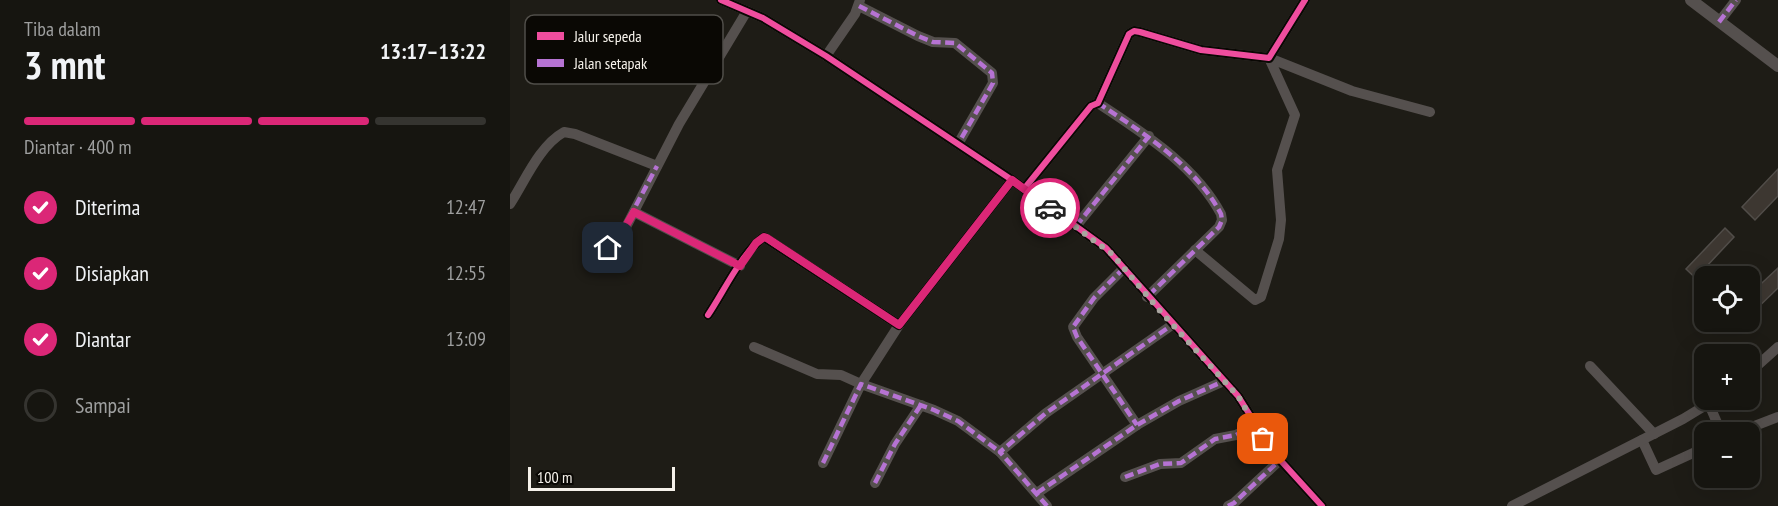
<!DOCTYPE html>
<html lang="id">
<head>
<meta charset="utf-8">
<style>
  body { margin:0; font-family:"PT Sans Narrow",sans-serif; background:#23221e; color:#f1f3f6; height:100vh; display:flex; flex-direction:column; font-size:22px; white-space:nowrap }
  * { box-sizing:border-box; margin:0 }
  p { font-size:20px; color:#9e9f9f }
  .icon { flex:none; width:33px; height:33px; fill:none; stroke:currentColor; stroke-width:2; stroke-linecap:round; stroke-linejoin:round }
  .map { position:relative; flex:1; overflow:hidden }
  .drawer { display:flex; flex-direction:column; background:#161510; width:510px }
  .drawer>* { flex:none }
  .buttons { position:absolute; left:1184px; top:266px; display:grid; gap:12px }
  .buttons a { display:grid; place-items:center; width:66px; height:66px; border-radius:12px; background:#161510; box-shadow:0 6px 24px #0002,0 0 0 2px #353430; font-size:30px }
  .scale { position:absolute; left:18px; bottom:15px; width:147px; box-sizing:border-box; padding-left:6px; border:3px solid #f5f1ea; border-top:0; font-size:16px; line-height:21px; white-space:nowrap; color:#f5f1ea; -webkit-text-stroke:4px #0a0804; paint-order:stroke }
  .pin { position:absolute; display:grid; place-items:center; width:51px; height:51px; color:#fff; margin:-26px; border-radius:12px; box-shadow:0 3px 9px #0006 }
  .courier { position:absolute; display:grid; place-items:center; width:60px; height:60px; margin:-30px; border:4px solid #db2777; border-radius:50%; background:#fff; color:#222; box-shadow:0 2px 8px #0007 }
  .head em { font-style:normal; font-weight:700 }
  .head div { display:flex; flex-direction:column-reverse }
  .head { display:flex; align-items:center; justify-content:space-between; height:102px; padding:0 24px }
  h1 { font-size:39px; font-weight:700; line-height:45px }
  .bar { display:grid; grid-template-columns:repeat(4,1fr); gap:9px 6px; align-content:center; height:72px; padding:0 24px }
  .bar i { height:8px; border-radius:4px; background:#353430 }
  .bar .active { background:#db2777 }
  .bar p { grid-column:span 4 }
  ol { padding:0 24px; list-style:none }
  li { display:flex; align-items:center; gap:18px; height:66px }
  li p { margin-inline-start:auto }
  li .icon { padding:6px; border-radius:50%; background:#db2777; color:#fff; stroke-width:4 }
  li:last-child { color:#9e9f9f }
  li i { width:33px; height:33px; border:3px solid #353430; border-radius:50% }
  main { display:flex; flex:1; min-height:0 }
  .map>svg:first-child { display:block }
  .building { fill:#3d3731; stroke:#514d49; stroke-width:1.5 }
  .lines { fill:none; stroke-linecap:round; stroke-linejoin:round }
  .minor { stroke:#55504e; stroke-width:10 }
  .tertiary { stroke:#55504e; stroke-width:12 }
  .quiet { stroke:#b673d3; stroke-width:4.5; stroke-dasharray:9 4.5; stroke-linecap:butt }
  .cycleway-casing { stroke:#0a0804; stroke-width:10 }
  .cycleway { stroke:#ef4d9e; stroke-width:6 }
  .done { stroke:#aaa6a0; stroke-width:6; stroke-dasharray:0 10.8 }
  .route { stroke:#db2777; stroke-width:8 }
  .key { fill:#0a0804; stroke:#504e49; stroke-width:1.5 }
  .key-label { font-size:16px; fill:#f5f1ea }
</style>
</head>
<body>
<main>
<section class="drawer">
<div class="head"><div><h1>3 mnt</h1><p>Tiba dalam</p></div><em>13:17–13:22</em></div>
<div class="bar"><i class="active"></i><i class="active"></i><i class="active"></i><i></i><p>Diantar · 400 m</p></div>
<ol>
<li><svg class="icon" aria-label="check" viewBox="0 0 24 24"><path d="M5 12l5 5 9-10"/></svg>Diterima<p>12:47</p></li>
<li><svg class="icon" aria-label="check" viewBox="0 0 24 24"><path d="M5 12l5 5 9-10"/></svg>Disiapkan<p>12:55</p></li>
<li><svg class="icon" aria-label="check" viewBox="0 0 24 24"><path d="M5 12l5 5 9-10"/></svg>Diantar<p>13:09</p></li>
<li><i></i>Sampai</li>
</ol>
</section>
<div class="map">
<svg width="1268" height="506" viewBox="0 0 1268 506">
  <rect width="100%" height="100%" fill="#1e1c16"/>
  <g class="building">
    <polygon points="1268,169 1268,196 1245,220 1232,207"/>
    <polygon points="1215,228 1224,237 1195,268 1203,276 1194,276 1194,286 1176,269"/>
    <polygon points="1268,268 1268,288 1239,316 1239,295"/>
  </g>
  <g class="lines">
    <g class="minor">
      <polyline points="211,0 253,18 316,56 502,180 596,248 728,396 763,452 812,506"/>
      <polyline points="349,6 408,36 423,42 445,43 482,73 483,83 448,144"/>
      <polyline points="1209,22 1226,0"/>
      <polyline points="125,40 197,76"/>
      <polyline points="316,56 345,14 350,0"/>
      <polyline points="759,58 842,91 920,112"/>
      <path d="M588 103C633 133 685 165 711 214L712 220 709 227 637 297"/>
      <polyline points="514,189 581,106 588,103 619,34 624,31 630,32 691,50 759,58 795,0"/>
      <path d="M0 204C15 181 29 146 54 132L65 134 147 166"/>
      <polyline points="124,212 230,266"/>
      <polyline points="566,226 639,136"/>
      <polyline points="685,250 745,300 751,297 769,239 771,220 767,170 785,115 759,58"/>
      <path d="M83 253C99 249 107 243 115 229L169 124 237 11"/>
      <polyline points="614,268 584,298 563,327 567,337 627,425"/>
      <path d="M198 315C213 293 232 252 254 237L389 325 502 180"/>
      <polyline points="244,347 307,374 331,375 351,384 389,325"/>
      <polyline points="1080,366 1144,434"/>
      <polyline points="1239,373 1268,347"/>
      <polyline points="1199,404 1211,432"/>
      <polyline points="1229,432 1268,417"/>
      <polyline points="1132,440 1146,470 1194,448"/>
      <polyline points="313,463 351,384 424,410 448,421 490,452"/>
      <polyline points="615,477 650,464 671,463 705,439 726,435 745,425"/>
      <polyline points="365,483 385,444 411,405"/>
      <polyline points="527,493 627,425 669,401 714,381"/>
      <polyline points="537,506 490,452 536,413 662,325"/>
      <polyline points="718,506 724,503 770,460"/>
      <polyline points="1002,506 1173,419 1206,399"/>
    </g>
    <polyline class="tertiary" points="1181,0 1268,66"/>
    <g class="quiet">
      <polyline points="349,6 408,36 423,42 445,43 482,73 483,83 448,144"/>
      <polyline points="1209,22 1226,0"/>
      <polyline points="125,40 197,76"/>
      <path d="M588 103C633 133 685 165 711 214L712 220 709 227 637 297"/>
      <polyline points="124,212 230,266"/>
      <polyline points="566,226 639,136"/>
      <polyline points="83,253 98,248 107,241 147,166"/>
      <polyline points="614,268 584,298 563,327 567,337 627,425"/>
      <polyline points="313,463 351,384 424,410 448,421 490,452"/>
      <polyline points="615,477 650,464 671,463 705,439 726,435 745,425"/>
      <polyline points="365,483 385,444 411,405"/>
      <polyline points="527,493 627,425 669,401 714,381"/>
      <polyline points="537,506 490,452 536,413 662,325"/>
      <polyline points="718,506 724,503 770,460"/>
    </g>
    <g class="cycleway-casing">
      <g id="cycleway">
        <polyline points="211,0 253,18 316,56 502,180 596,248 728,396 763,452 812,506"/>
        <polyline points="514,189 581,106 588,103 619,34 624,31 630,32 691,50 759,58 795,0"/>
        <path d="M198 315C213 293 232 252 254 237L389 325 502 180"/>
      </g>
    </g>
    <use href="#cycleway" class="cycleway"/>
  </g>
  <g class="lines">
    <polyline class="done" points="540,208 602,254 650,311 728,396 753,439"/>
    <polyline class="route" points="98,248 107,241 124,212 230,266 246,243 254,237 257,238 389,325 502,180 540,208"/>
  </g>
  <rect x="15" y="15" width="198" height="69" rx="9" class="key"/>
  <rect x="27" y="32" width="27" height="8" fill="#ef4d9e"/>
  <rect x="27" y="59" width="27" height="8" fill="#b673d3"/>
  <g class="key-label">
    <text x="64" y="42">Jalur sepeda</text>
    <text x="64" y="69">Jalan setapak</text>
  </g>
</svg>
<div class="buttons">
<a><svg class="icon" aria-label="locate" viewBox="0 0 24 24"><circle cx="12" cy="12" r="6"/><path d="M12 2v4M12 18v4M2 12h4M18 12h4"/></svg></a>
<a>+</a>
<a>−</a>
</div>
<div class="scale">100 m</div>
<div class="pin" style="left:753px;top:439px;background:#ea580c"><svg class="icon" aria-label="bag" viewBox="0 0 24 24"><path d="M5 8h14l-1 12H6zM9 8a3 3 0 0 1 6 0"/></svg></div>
<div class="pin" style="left:98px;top:248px;background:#1f2937"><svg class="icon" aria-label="home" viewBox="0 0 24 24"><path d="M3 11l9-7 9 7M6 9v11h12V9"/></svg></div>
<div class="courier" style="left:540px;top:208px"><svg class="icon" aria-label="car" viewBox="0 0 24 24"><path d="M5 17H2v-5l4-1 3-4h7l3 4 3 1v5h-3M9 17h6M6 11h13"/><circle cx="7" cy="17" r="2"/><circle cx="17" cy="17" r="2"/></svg></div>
</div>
</main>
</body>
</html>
